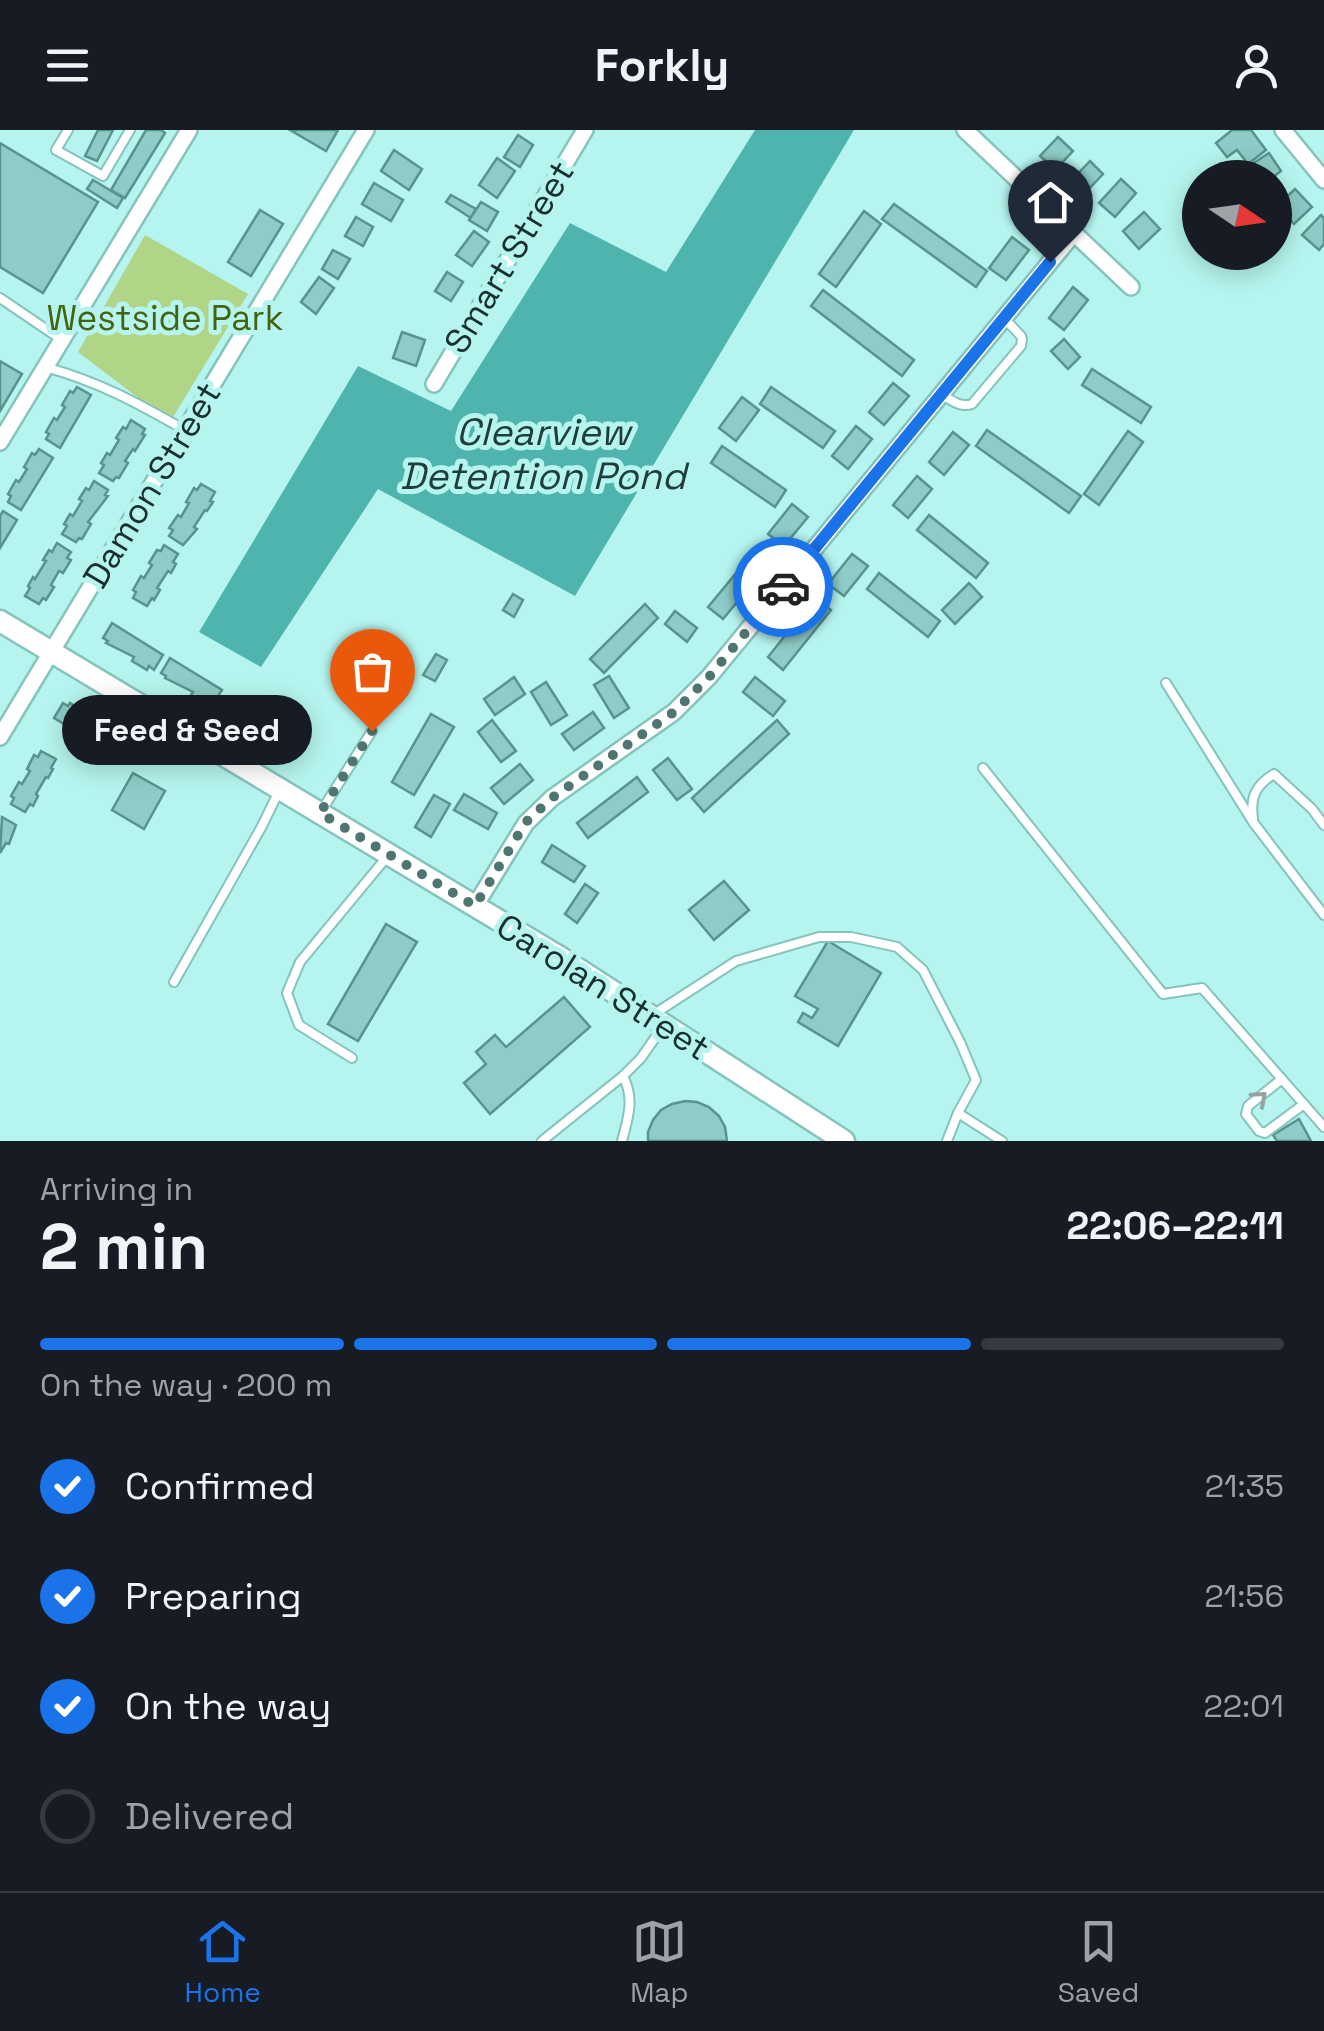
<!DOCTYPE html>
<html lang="en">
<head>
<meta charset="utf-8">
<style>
  body { margin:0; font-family:"Space Grotesk",sans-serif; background:#20242c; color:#f1f3f6; height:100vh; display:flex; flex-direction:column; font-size:38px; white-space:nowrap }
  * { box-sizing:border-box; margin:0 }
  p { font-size:32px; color:#9ea1a6 }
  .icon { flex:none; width:55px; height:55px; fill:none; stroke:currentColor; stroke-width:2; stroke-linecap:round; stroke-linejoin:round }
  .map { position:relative; height:1011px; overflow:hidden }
  .drawer { display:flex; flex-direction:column; background:#171b24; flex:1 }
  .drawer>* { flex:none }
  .needle { width:65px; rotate:103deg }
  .buttons { position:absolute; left:1182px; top:30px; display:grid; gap:20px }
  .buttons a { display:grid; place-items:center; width:110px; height:110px; border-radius:50%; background:#171b24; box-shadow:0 5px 25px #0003; font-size:50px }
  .pin { position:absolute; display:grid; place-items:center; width:85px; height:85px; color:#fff; margin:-102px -42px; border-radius:50% 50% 50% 0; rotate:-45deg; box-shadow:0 0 10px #0007 }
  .pin .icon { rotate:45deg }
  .courier { position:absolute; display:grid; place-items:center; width:100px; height:100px; margin:-50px; border:8px solid #1a73e8; border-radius:50%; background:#fff; color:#222; box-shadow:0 2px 12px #0007 }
  .bubble { position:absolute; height:70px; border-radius:35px; background:#171b24; box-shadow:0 5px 25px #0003; font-size:32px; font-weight:700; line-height:70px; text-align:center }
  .summary em { font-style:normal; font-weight:700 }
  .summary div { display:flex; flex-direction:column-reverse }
  .summary { display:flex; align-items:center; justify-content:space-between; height:170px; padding:0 40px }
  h1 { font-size:65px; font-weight:700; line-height:75px }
  .bar { display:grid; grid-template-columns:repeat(4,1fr); gap:15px 10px; align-content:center; height:120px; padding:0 40px }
  .bar i { height:12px; border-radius:8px; background:#363941 }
  .bar .on { background:#1a73e8 }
  .bar p { grid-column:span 4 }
  ol { padding:0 40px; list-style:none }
  li { display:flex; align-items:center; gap:30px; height:110px }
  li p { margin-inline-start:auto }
  li .icon { padding:10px; border-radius:50%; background:#1a73e8; color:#fff; stroke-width:4 }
  li:last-child { color:#9ea1a6 }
  li i { width:55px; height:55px; border:5px solid #363941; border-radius:50% }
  header { display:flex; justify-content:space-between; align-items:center; height:130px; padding:0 40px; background:#171b24; font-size:45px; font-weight:700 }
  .menu { display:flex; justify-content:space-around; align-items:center; height:140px; border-top:2px solid #363941; background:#171b24; font-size:28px; color:#9ea1a6 }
  .menu a { display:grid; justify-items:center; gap:5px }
  .menu .on { color:#1a73e8 }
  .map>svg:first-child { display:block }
  .green { fill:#b1d586 }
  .water { fill:#4eb4ad }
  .building { fill:#8fccc7; stroke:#58948f; stroke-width:2.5 }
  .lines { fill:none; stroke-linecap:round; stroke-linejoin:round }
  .service-casing { stroke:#85c3bd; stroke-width:12 }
  .minor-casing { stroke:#85c3bd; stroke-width:20 }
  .tertiary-casing { stroke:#85c3bd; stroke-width:25 }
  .service { stroke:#fff; stroke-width:8 }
  .minor { stroke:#fff; stroke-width:15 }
  .tertiary { stroke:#fff; stroke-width:20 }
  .oneway { stroke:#97a2a1 }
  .done { stroke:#4f7572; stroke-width:10; stroke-dasharray:0 18 }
  .route { stroke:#1a73e8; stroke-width:12 }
  .labels { text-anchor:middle; stroke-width:10; stroke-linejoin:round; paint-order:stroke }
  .street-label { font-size:35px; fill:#17302e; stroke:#b6f5ef }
  .park-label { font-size:35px; fill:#43630f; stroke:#b6f5ef }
  .water-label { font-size:38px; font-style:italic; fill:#1e3d3b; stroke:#b6f5ef }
</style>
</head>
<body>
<header><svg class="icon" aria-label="menu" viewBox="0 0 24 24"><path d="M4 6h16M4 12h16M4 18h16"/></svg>Forkly<svg class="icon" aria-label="person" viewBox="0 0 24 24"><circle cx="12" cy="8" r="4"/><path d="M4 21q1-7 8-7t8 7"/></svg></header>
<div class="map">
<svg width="1324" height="1011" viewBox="0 0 1324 1011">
  <rect width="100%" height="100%" fill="#b6f5ef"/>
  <polygon class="green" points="145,105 248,164 170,292 78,222"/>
  <polygon class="water" points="755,0 854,0 575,466 378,359 261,537 199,502 358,236 451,281 570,93 666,142"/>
  <g class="building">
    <polygon points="98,0 113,0 97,31 85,26"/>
    <polygon points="146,0 161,0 165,3 125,68 111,60"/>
    <polygon points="290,0 338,0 326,21"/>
    <polygon points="1232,0 1251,0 1266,20 1248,34 1237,20 1227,27 1216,13"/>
    <polygon points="518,5 533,15 520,37 504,27"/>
    <polygon points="1058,7 1073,21 1055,40 1040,26"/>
    <polygon points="0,13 98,72 43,163 0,137"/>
    <polygon points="394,20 422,39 409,60 381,41"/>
    <polygon points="1269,23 1281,41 1272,48 1257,48 1249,36"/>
    <polygon points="497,28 515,41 497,68 479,55"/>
    <polygon points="1090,31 1103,44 1083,65 1070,52"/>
    <polygon points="1121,49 1136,63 1115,87 1099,73"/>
    <polygon points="93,50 123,68 117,78 87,59"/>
    <polygon points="374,53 403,70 391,91 362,74"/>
    <polygon points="1295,59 1312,77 1294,94 1277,76"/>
    <polygon points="451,65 476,79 471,88 446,72"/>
    <polygon points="481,72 498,82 487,101 469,90"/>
    <polygon points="894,74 987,141 976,157 882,89"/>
    <polygon points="260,80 283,94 251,146 228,132"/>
    <polygon points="864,81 881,94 836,157 819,144"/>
    <polygon points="1144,82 1160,99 1139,119 1123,101"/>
    <polygon points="1321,85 1324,88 1324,114 1319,120 1302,105"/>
    <polygon points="356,87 373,97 363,116 345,106"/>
    <polygon points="474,101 489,112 472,136 456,125"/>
    <polygon points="1012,107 1029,120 1006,150 989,138"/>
    <polygon points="333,120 350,129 338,149 322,139"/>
    <polygon points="447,142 463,152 451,171 435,161"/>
    <polygon points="319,147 334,158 316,184 301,172"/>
    <polygon points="1073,157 1088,170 1064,200 1049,188"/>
    <polygon points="823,160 914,230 902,246 811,176"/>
    <polygon points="402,202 425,210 416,236 393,228"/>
    <polygon points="1064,209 1080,227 1068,239 1051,221"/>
    <polygon points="0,231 22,244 0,281"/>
    <polygon points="1092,239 1151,277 1141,293 1082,255"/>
    <polygon points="893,253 909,266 884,295 869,282"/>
    <polygon points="77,257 91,265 60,318 46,309 49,304 46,302 54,288 57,290 65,277 62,275 70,261 73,263"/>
    <polygon points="771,257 835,301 823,318 760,274"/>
    <polygon points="742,267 759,280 736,311 719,298"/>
    <polygon points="131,290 145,299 142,304 145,305 135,321 133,319 125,331 128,333 119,348 116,347 113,351 99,343 104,335 101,333 107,323 110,325 119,310 116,308 123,297 126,299"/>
    <polygon points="856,296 872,309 848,339 832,326"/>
    <polygon points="987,300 1081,366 1069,383 976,316"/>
    <polygon points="1128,301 1143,312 1099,375 1084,364"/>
    <polygon points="953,302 969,315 944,345 929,332"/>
    <polygon points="722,316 786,360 775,377 711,333"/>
    <polygon points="39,319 53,328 21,380 8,372 11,366 8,364 16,350 19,352 27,339 24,337 32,323 35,325"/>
    <polygon points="917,346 932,359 908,388 893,375"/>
    <polygon points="94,351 108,360 105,365 108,366 88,392 91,394 82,409 79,408 76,412 62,404 67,396 64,394 70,384 73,386 82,371 79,369 86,358 89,360"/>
    <polygon points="201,354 215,362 210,371 213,372 207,381 205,380 194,397 197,399 183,415 169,406 173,400 169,398 178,385 181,387 189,373 186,372 194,358 197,360"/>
    <polygon points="792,374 808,387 784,416 768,404"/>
    <polygon points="3,381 17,390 0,418 0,386"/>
    <polygon points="929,385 988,433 976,448 917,400"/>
    <polygon points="57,413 71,422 67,428 71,430 63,443 59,441 51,455 54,457 46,470 43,468 39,474 25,466 30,458 28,456 33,447 35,449 46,431 43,430 49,420 52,422"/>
    <polygon points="164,415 178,424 173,432 176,434 171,443 168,441 157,458 160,460 154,470 152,468 147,476 133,468 136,462 133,460 141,446 144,448 152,435 149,433 157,420 161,421"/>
    <polygon points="757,418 772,430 723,489 708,477"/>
    <polygon points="852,424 868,436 844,466 828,454"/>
    <polygon points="879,443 940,491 928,507 867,459"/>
    <polygon points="969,453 982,467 955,494 942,480"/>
    <polygon points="513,464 523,470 514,487 503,480"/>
    <polygon points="815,468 831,480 783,540 768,527"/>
    <polygon points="645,474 658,488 604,543 590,529"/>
    <polygon points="675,481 697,498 687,512 665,494"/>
    <polygon points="112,493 163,525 154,540 149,536 147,540 132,531 134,527 106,513 108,511 103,508"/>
    <polygon points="436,524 447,530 435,551 423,545"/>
    <polygon points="170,528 222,560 213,574 208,571 206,574 191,565 193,562 165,548 166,546 161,543"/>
    <polygon points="609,546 629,578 614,588 594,555"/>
    <polygon points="514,547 525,564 495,585 484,569"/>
    <polygon points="755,547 785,571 773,586 743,562"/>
    <polygon points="546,552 567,585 551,595 531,562"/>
    <polygon points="63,573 68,576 70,573 84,582 83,585 111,599 109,601 115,604 106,619 54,588"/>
    <polygon points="593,582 604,598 574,620 562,604"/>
    <polygon points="431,584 454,597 414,665 392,652"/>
    <polygon points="492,590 516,621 501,632 478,602"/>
    <polygon points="777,590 789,604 704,682 692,668"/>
    <polygon points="41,621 56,629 51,638 53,639 48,648 46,647 36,664 38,666 33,676 30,674 25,682 11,674 14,668 11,666 19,652 22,654 30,641 27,639 34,625 38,627"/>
    <polygon points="668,628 692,659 677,670 653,640"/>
    <polygon points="520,634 533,650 504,674 491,658"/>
    <polygon points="133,643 165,661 144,699 112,680"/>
    <polygon points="637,647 648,662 588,708 577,693"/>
    <polygon points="464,664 497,683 488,699 454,680"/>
    <polygon points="434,665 450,674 431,707 415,697"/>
    <polygon points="2,687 16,695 9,714 6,713 0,723"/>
    <polygon points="552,715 585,736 574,752 542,732"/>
    <polygon points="724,751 749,780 714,810 689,780"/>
    <polygon points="585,754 598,763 577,793 565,784"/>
    <polygon points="386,794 417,812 358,911 328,894"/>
    <polygon points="828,811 881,843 838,916 798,892 803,883 812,888 818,879 795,866"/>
    <polygon points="564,867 590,897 490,984 464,953 486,934 476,922 495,905 506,917"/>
    <polygon points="685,971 697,972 709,977 719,986 725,997 727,1011 648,1011 648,1002 653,990 661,980 672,974"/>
    <polygon points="1299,989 1311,1011 1277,1011 1273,1005"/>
  </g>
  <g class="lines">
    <g class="service-casing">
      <g id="service">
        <polyline points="68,0 56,20 103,46 130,0"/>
        <polyline points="0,168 62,210"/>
        <path d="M45 237C100 252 137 273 185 300"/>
        <path d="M941 264C951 270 960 278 972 274L1021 216 1022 209 1021 206 1004 188"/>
        <polyline points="1166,553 1253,692 1324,785"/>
        <polyline points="983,638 1163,864 1202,858 1324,997"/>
        <polyline points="320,683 372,601"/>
        <path d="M1253 688C1250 667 1256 655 1274 644L1312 679 1324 695"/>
        <polyline points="174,852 262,696 278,663"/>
        <polyline points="651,886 736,831 819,807 851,807 897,817 923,840 960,912 976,950 958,983"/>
        <polyline points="352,928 299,895 287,863 300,832 386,728"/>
        <polyline points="1282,949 1248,976 1246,984 1259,1001 1265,1003 1304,974"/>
        <polyline points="542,1011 623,946 641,928 664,895"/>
        <path d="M622 1011C628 988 635 969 623 946"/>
        <polyline points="947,1011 958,983 1002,1011"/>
      </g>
    </g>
    <g class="minor-casing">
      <g id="minor">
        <polyline points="965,0 1131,157"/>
        <polyline points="1283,0 1324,50"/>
        <polyline points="434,254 585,0"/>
        <polyline points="0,312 189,0"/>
        <polyline points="0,607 366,0"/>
        <polyline points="475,776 526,693 552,668 674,582 709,547 1074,103"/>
      </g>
    </g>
    <g class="tertiary-casing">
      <polyline id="tertiary" points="0,491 558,826 844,1011"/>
    </g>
    <use href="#service" class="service"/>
    <use href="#minor" class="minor"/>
    <use href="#tertiary" class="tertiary"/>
  </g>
  <defs><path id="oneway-chevron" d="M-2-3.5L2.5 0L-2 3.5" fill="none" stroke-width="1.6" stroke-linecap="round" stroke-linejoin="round" transform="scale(2.5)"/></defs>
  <use class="oneway" href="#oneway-chevron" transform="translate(1260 968) rotate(-41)"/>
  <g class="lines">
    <polyline class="done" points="372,601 320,683 475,776 526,692 552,668 674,582 709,547 783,457"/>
    <polyline class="route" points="783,457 1050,132"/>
  </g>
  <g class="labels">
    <g class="street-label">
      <text transform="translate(509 127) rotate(-59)" y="12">Smart Street</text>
      <text transform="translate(152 355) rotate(-59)" y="12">Damon Street</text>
      <text transform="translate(603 857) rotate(32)" y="12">Carolan Street</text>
    </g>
    <g class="park-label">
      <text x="165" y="200">Westside Park</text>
    </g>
    <g class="water-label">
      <text x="543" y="315">Clearview<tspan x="543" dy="44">Detention Pond</tspan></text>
    </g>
  </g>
</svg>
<div class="buttons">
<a><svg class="needle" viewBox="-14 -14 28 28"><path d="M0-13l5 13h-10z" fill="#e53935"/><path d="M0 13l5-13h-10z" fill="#9ea1a6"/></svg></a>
</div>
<div class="pin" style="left:372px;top:601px;background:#ea580c"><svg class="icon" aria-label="bag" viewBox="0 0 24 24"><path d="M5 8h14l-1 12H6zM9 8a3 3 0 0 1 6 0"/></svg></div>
<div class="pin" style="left:1050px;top:132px;background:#1f2937"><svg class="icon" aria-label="home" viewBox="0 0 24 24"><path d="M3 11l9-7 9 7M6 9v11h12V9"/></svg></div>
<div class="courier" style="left:783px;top:457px"><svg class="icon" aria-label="car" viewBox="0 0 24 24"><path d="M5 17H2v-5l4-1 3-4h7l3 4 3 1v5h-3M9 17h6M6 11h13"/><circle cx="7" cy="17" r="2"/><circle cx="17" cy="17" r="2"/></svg></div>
<div class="bubble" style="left:62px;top:565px;width:250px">Feed &amp; Seed</div>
</div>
<section class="drawer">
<div class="summary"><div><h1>2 min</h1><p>Arriving in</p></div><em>22:06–22:11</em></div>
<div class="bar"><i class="on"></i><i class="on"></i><i class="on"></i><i></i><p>On the way · 200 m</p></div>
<ol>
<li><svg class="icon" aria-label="check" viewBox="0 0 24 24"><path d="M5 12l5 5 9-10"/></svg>Confirmed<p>21:35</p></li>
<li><svg class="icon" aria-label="check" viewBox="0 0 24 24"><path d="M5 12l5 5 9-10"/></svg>Preparing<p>21:56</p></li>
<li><svg class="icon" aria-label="check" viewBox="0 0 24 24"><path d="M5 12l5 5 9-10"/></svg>On the way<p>22:01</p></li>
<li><i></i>Delivered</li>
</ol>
</section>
<nav class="menu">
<a class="on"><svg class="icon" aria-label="home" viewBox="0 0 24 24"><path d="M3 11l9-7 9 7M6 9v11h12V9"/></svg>Home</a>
<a><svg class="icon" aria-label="map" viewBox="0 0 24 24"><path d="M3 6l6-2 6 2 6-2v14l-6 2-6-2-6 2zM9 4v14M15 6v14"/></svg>Map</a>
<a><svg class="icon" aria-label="saved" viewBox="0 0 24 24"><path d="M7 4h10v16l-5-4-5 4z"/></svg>Saved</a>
</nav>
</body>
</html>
